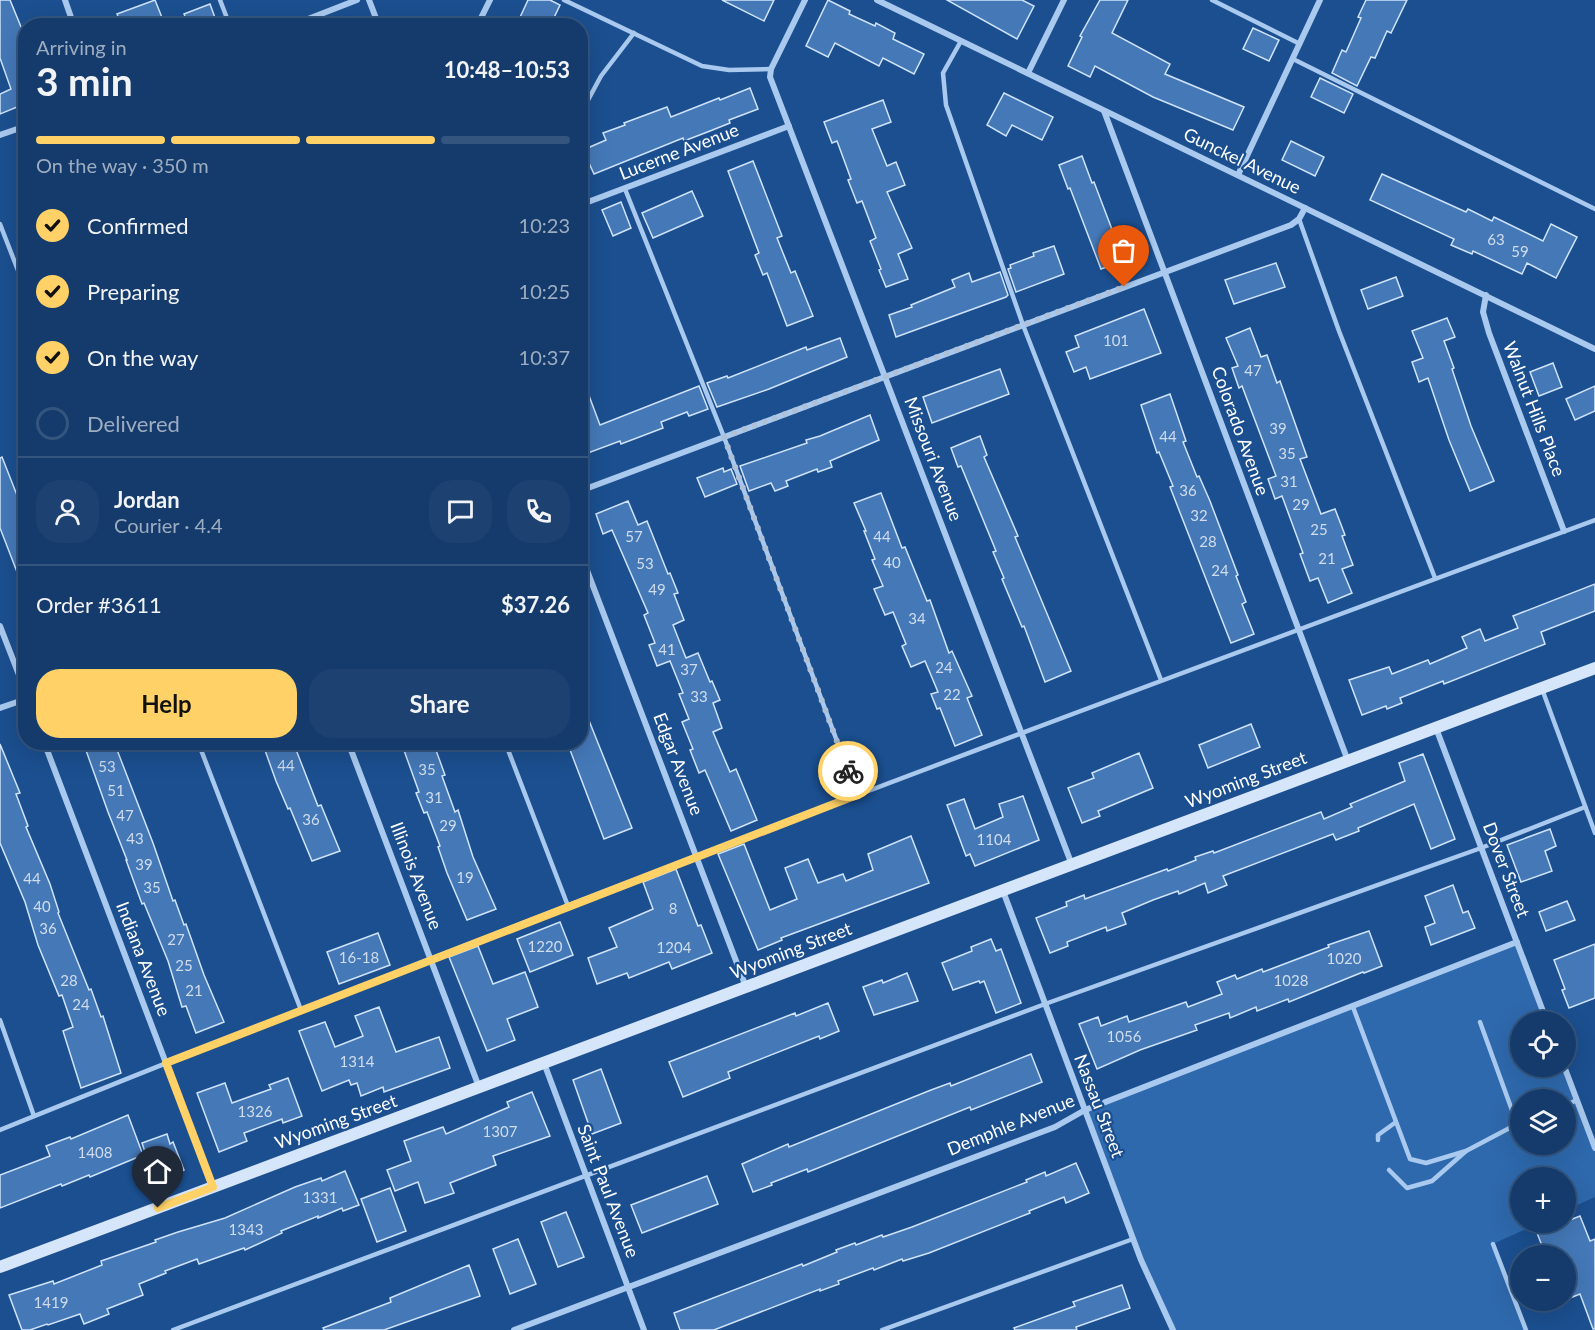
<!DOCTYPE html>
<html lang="en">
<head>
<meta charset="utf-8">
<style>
  body { margin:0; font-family:Lato,sans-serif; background:#1d4271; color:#f1f3f6; height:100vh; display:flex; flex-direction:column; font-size:22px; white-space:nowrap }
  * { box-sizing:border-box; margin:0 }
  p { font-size:20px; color:#9dadc1 }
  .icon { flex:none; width:33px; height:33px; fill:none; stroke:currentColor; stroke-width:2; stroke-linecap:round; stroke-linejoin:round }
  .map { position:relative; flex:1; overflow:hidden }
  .details { position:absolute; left:18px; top:18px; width:570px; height:732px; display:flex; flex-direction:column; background:#143b6b; border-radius:24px; box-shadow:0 6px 24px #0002,0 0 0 2px #33557e }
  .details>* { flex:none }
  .tools { position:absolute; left:1510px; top:1011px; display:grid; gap:12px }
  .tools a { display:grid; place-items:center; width:66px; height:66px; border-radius:50%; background:#143b6b; box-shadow:0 6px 24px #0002,0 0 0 2px #33557e; font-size:30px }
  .pin { position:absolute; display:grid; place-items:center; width:51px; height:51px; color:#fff; margin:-62px -26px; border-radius:50% 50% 50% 0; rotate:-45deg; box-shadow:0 0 6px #0007 }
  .pin .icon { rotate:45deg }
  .courier { position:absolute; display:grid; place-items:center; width:60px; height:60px; margin:-30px; border:4px solid #ffd166; border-radius:50%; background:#fff; color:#222; box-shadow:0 2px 8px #0007 }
  .head em { font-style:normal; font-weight:700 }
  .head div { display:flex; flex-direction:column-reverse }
  .head { display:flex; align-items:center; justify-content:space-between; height:102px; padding:0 18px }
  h1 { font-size:39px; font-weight:700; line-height:45px }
  .bar { display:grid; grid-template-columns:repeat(4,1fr); gap:9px 6px; align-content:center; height:72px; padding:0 18px }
  .bar i { height:8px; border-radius:4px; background:#33557e }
  .bar .selected { background:#ffd166 }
  .bar p { grid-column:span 4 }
  .line { display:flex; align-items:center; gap:15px; padding:0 18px; border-top:2px solid #33557e }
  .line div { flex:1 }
  .round { display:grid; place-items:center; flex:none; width:63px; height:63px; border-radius:24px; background:#1d4271 }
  ol { padding:0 18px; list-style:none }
  li { display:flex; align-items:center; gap:18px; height:66px }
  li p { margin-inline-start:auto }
  li .icon { padding:6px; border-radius:50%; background:#ffd166; color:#111; stroke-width:4 }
  li:last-child { color:#9dadc1 }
  li i { width:33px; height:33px; border:3px solid #33557e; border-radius:50% }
  .primary-button { display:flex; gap:12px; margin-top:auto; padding:12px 18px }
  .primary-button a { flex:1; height:69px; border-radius:24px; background:#ffd166; color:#111; font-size:24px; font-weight:700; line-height:69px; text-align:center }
  .primary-button a+a { background:#1d4271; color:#f1f3f6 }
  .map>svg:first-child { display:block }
  .green { fill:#2e69ad; fill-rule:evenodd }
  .building { fill:#4478b7; stroke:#cfe3fa; stroke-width:1.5 }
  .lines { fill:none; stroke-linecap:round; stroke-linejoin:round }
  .lane { stroke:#a9c9ee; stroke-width:4.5 }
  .street { stroke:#a9c9ee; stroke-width:6 }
  .secondary { stroke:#d6e6fa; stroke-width:12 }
  .done { stroke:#afc1d8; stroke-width:6; stroke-dasharray:0 10.8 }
  .route { stroke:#ffd166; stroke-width:8 }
  .labels { text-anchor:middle; stroke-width:4.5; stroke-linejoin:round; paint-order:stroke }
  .number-label { font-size:15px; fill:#d0dded }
  .street-label { font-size:18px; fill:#fff; stroke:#1b4f8f }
</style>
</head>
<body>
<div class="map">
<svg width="1595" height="1330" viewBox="0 0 1595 1330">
  <rect width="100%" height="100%" fill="#1b4f8f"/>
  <path class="green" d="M1517 942 1547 1021 1521 1022V1066L1564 1067 1595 1148V1197L1566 1210V1178H1521V1222L1539 1223 1493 1244 1526 1330H1173L1141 1260 1085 1110ZM1521 1100H1566V1144H1521Z"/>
  <g class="building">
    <polygon points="0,0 10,0 26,39 26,121 22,122 17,107 0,114 0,94 11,89 0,58"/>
    <polygon points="155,0 163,20 149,26 122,26 117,14"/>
    <polygon points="528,0 550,0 560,5 550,26 516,26"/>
    <polygon points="722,0 774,0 764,21"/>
    <polygon points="828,0 850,11 849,14 875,26 876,23 895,33 893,39 924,54 914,74 883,58 879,66 835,43 828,57 806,46"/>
    <polygon points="947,0 1022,0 1034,6 1017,39"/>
    <polygon points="1100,0 1128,0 1112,33 1170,64 1165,74 1244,107 1233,130 1153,97 1095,66 1090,77 1068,66 1082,37 1080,36"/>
    <polygon points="1366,0 1407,0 1391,33 1387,31 1375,58 1371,57 1357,86 1332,73 1342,50 1346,52 1361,18 1358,17"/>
    <polygon points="210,4 218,26 189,26 184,14"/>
    <polygon points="1253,28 1279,40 1269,61 1243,49"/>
    <polygon points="1320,78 1353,94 1344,113 1311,97"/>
    <polygon points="750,88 758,109 729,120 730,123 710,131 684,141 683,138 594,174 583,150 606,140 603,133 625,125 624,123 667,107 671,117 719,98 720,100"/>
    <polygon points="1004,93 1053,117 1042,140 1012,125 1006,136 987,125"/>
    <polygon points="883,100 891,122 872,129 887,166 896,162 905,185 887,192 912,248 898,254 908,279 886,287 879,270 881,269 870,241 876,238 862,201 857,203 848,180 851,179 837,141 832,143 824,122"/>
    <polygon points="1291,141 1324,157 1315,176 1282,160"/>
    <polygon points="1082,156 1092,183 1094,182 1124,261 1101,269 1070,188 1068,189 1059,165"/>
    <polygon points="753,161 782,236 777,238 791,273 795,271 813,316 787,326 767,273 763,275 755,255 759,253 728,171"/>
    <polygon points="1382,174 1466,212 1468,209 1492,221 1494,217 1543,241 1551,224 1577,237 1556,278 1527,263 1522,274 1473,251 1472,254 1451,245 1454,239 1370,200"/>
    <polygon points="692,191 703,216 653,238 642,213"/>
    <polygon points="621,202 631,228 613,236 602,210"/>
    <polygon points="1054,246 1064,274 1016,292 1008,269 1011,268 1010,265 1034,256 1033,253"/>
    <polygon points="1276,263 1285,287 1234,304 1225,280"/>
    <polygon points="1000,272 1008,295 1006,297 896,337 889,315 912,307 911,305 955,287 952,280 969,273 972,282"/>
    <polygon points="1396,277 1403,296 1368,309 1361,290"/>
    <polygon points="1144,309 1161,353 1090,379 1086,367 1074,372 1066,352 1079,347 1075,336"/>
    <polygon points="1447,318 1455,337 1444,341 1454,368 1452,369 1471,426 1494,481 1470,491 1449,440 1428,378 1419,382 1412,362 1423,358 1412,331"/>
    <polygon points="1250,328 1261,357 1267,355 1277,383 1280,381 1307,457 1300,459 1321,514 1335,509 1345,535 1342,536 1353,565 1342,569 1352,593 1328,603 1318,578 1310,581 1300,554 1303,553 1282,496 1275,499 1268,479 1276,476 1242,386 1239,388 1232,368 1238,366 1226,338"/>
    <polygon points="840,338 847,357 769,389 717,407 707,383 727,376 728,378 806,347 807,350"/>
    <polygon points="1553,363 1562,387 1539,396 1530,372"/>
    <polygon points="1000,369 1009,394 932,423 923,397"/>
    <polygon points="582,377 600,425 699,386 708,409 689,416 687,412 661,422 663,428 621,444 620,441 580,456"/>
    <polygon points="1595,386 1595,411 1575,420 1566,399"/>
    <polygon points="1170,394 1186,441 1183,442 1197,477 1199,476 1210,501 1238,575 1236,576 1246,602 1242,604 1254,634 1231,643 1170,487 1173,486 1159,452 1157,453 1141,405"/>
    <polygon points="870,415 879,440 830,461 832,467 818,472 817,469 786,481 788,486 775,491 771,483 749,491 740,466 807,443 806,440 820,436"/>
    <polygon points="980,436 987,455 984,457 1018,536 1015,537 1071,671 1045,682 1024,626 1022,627 1002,579 1004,578 993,552 996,551 961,466 958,467 951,448"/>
    <polygon points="2,457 26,518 24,590 0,528 0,458"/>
    <polygon points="723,468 724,472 731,469 737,484 705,497 697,478"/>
    <polygon points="881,493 902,548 905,547 927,601 930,600 949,653 952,651 972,696 967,698 982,735 955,746 940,708 937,709 931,694 938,692 925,661 911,667 902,646 906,644 893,612 885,615 874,589 883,586 872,560 875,559 864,531 866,531 854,503"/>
    <polygon points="628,501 638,525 647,521 668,574 670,573 678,593 674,594 684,620 673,625 686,658 698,653 710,682 712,681 720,700 713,703 722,728 713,732 730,772 736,769 757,820 731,831 705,770 699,773 690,750 693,749 682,722 689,719 679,694 683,693 670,661 657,666 649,645 655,643 644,615 648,613 612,530 603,534 596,514"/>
    <polygon points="1595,584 1595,611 1541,632 1545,644 1444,684 1443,681 1400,698 1402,703 1387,709 1386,706 1362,715 1349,680 1389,667 1392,674 1428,660 1430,664 1467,648 1462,637 1480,629 1485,641 1518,628 1513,616"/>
    <polygon points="580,698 632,828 604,839 567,742 580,742"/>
    <polygon points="1251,724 1260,747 1208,768 1199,745"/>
    <polygon points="83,742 114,742 153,843 173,901 175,900 184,925 186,924 204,975 224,1022 196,1033 186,1006 182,1007 168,961 144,903 142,904 126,860 127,860 108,812"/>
    <polygon points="262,742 293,742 318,806 321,805 340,851 312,861 290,808 288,809 276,781"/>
    <polygon points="401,742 433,742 445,775 442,776 455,812 458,810 473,857 496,909 467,920 447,873 438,847 440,846 427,812 424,813 416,793 419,792"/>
    <polygon points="0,744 20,793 16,794 28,826 26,827 50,884 59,912 58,913 89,990 91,989 101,1017 103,1016 121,1073 81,1088 63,1031 73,1027 62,995 59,996 38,945 25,902 0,843"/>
    <polygon points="1139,753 1153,788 1098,811 1100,816 1082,823 1068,788 1094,778 1092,773"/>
    <polygon points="1423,754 1455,839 1431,849 1414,804 1358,828 1359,831 1336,840 1333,834 1223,876 1227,885 1208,893 1205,883 1179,894 1178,891 1153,900 1122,913 1126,924 1107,931 1106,927 1067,942 1068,946 1050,953 1036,918 1067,906 1066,902 1084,895 1085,899 1167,869 1168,871 1196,860 1195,857 1213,851 1214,853 1321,812 1324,819 1352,807 1350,804 1405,781 1399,763"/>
    <polygon points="1023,796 1039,840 975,866 970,854 966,856 947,805 964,799 975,829 1003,817 999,804"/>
    <polygon points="1550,829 1556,846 1545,851 1552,871 1521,882 1507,845"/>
    <polygon points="911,836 929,883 781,938 782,940 758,950 718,854 744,844 770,910 797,899 785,868 808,859 818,883 843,874 846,881 873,870 868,854"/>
    <polygon points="676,869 698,926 701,925 712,953 672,969 669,962 629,978 627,973 597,984 588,958 617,947 609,928 653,909 643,882"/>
    <polygon points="1453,885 1463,913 1468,911 1475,928 1431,945 1425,927 1435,923 1425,896"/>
    <polygon points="1567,901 1575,920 1546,931 1539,912"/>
    <polygon points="560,922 573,955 530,972 517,939"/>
    <polygon points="1369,931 1382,966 1364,973 1363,972 1289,1002 1288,999 1257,1011 1256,1007 1230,1018 1229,1013 1195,1025 1197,1030 1140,1050 1097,1069 1079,1024 1098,1017 1101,1026 1127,1016 1129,1022 1186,1002 1188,1007 1222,994 1217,982 1235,975 1237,979 1262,969 1263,972 1329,947 1328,945"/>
    <polygon points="378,933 390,965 339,984 327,952"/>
    <polygon points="991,939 996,951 1001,949 1021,1003 996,1013 984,981 980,983 979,981 953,990 942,963 972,951 971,947"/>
    <polygon points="1595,944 1595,998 1569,1008 1562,990 1565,989 1554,960"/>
    <polygon points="478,946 493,984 525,972 538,1007 507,1019 515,1040 487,1051 449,957"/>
    <polygon points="907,973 918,1001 874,1015 863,987 882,980 883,983"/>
    <polygon points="828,1003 839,1031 820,1039 819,1036 728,1072 730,1078 683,1097 669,1062 795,1013 796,1016"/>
    <polygon points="379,1007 396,1052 439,1037 450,1068 384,1092 383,1087 361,1096 357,1083 351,1085 349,1080 322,1091 299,1031 325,1022 335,1047 363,1036 355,1016"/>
    <polygon points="1031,1054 1042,1082 971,1110 970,1107 808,1172 807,1169 771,1183 772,1185 753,1192 742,1164 788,1144 789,1147 931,1090 950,1083 951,1086"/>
    <polygon points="601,1069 621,1123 592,1134 573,1080"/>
    <polygon points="288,1078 302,1116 283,1123 282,1119 244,1133 247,1141 219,1152 197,1093 225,1083 232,1103 271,1089 269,1085"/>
    <polygon points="532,1092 550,1136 493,1156 496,1165 450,1183 454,1193 425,1203 418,1182 395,1191 387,1170 411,1161 404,1141 443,1127 446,1134 509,1107 507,1102"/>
    <polygon points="128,1115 143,1155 90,1177 89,1175 62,1186 61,1184 0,1208 0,1175 50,1156 46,1146 70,1137 71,1139"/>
    <polygon points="167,1134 170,1144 173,1142 184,1170 165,1178 162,1170 152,1173 142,1143"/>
    <polygon points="1076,1163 1089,1193 1066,1203 1064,1197 1029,1211 1030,1213 929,1253 903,1261 902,1259 874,1270 873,1268 838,1281 839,1284 820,1291 820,1289 714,1330 680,1330 674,1313 802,1264 803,1266 837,1252 836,1250 855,1243 856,1245 882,1235 883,1237 912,1227 1027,1182 1026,1180 1045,1172 1046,1176"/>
    <polygon points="345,1171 359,1205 343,1211 342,1208 318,1218 318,1216 281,1231 282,1233 245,1250 244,1248 199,1264 197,1259 165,1271 166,1273 139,1284 143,1295 107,1309 109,1314 84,1324 80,1314 48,1325 47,1324 30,1330 22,1330 9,1295 53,1281 54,1284 102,1265 101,1261 156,1242 155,1240 178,1232 225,1218 295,1187 321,1178 322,1181"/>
    <polygon points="707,1176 718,1204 642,1233 631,1205"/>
    <polygon points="390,1188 406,1231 377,1242 361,1199"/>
    <polygon points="566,1212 584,1257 558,1267 541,1222"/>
    <polygon points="1580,1216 1590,1241 1595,1239 1595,1329 1593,1329 1580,1294 1570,1298 1566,1288 1566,1256 1546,1256 1537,1233"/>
    <polygon points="518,1239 536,1284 510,1294 493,1249"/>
    <polygon points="469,1265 480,1296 384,1330 324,1330 323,1328 391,1302 390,1298"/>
    <polygon points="1122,1285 1130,1308 1076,1327 1077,1330 1015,1330 1014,1328 1075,1306 1073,1302"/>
  </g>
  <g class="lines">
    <g class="lane">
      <polyline points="220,0 230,26"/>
      <polyline points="564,0 702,66 729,70 771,69"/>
      <polyline points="1212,0 1300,44"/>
      <polyline points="961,41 943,73 946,105 1023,325 1161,680"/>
      <polyline points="1293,59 1595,209"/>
      <polyline points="580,115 601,76 634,33"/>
      <polyline points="580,176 589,202"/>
      <polyline points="625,189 724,437 857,795"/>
      <polyline points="1299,219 1339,331 1435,578"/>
      <polyline points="0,224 26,291"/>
      <polyline points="1542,689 1595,833"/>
      <polyline points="198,742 301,1010"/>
      <polyline points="505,742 568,906"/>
      <polyline points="1353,1007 1410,1159 1426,1163 1466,1151"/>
      <polyline points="0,1020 34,1116"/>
      <polyline points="1480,1022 1517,1124"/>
      <polyline points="1566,1105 1577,1100"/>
      <path d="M0 1130C528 916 1061 717 1595 520"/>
      <polyline points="1378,1140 1378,1135 1396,1122"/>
      <polyline points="1389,1170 1407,1188 1432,1181 1466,1151 1521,1122"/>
      <polyline points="1493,1244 1526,1330"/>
      <polyline points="173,1330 1045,1004 1481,848 1585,807"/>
      <polyline points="882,1330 1133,1239"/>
    </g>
    <g class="street">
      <polyline points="65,0 74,26"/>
      <polyline points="369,0 379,26"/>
      <polyline points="805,0 771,69 770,77 1072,865"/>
      <polyline points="877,0 1595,349"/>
      <polyline points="290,26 357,0"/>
      <polyline points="477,26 490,0"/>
      <polyline points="1028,73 1064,0"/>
      <polyline points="1104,111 1348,761"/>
      <polyline points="0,135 26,126"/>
      <polyline points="1238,175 1320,0"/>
      <polyline points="580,205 789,126"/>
      <polyline points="1486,295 1483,312 1489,333 1564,531"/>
      <polyline points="580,491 1291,225 1299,219 1305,208"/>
      <polyline points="580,552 746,987"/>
      <polyline points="0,626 26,693"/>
      <polyline points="0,708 26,699"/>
      <polyline points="1436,728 1547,1022"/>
      <polyline points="44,742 213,1187"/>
      <polyline points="348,742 479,1087"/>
      <polyline points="1003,891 1141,1260 1173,1330"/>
      <polyline points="544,1063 644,1330"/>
      <polyline points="1564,1066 1595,1148"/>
      <polyline points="514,1330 1055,1127 1085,1110 1517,942"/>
    </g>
    <polyline class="secondary" points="0,1267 1595,668"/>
  </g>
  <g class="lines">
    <polyline class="done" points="848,771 724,437 1124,287"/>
    <polyline class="route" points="158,1208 213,1187 166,1063 857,795 848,771"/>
  </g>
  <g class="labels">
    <g class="number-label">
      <text x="1496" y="245">63</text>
      <text x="1520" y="257">59</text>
      <text x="1116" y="346">101</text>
      <text x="1253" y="376">47</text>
      <text x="1278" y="434">39</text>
      <text x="1168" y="442">44</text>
      <text x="1287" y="459">35</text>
      <text x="1289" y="487">31</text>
      <text x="1188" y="496">36</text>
      <text x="1301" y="510">29</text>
      <text x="1199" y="521">32</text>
      <text x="1319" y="535">25</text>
      <text x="634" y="542">57</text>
      <text x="882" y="542">44</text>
      <text x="1208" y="547">28</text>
      <text x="1327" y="564">21</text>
      <text x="892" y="568">40</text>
      <text x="645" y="569">53</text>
      <text x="1220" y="576">24</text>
      <text x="657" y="595">49</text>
      <text x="917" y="624">34</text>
      <text x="667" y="655">41</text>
      <text x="944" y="673">24</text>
      <text x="689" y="675">37</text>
      <text x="952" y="700">22</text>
      <text x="699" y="702">33</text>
      <text x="286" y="771">44</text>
      <text x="107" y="772">53</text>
      <text x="427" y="775">35</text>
      <text x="116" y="796">51</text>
      <text x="434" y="803">31</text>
      <text x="125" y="821">47</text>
      <text x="311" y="825">36</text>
      <text x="448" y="831">29</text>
      <text x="135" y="844">43</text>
      <text x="994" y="845">1104</text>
      <text x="144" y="870">39</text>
      <text x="465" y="883">19</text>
      <text x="32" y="884">44</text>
      <text x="152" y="893">35</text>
      <text x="42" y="912">40</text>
      <text x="673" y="914">8</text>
      <text x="48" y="934">36</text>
      <text x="176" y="945">27</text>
      <text x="545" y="952">1220</text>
      <text x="674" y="953">1204</text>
      <text x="359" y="963">16-18</text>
      <text x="1344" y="964">1020</text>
      <text x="184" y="971">25</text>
      <text x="69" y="986">28</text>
      <text x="1291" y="986">1028</text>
      <text x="194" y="996">21</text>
      <text x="81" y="1010">24</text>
      <text x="1124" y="1042">1056</text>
      <text x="357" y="1067">1314</text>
      <text x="255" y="1117">1326</text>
      <text x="500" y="1137">1307</text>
      <text x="95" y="1158">1408</text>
      <text x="320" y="1203">1331</text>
      <text x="246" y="1235">1343</text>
      <text x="51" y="1308">1419</text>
    </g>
    <g class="street-label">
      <text transform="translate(679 152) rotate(-21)" y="6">Lucerne Avenue</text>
      <text transform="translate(1242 161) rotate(26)" y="6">Gunckel Avenue</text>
      <text transform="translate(1534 409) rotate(69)" y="6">Walnut Hills Place</text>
      <text transform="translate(1240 431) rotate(70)" y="6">Colorado Avenue</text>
      <text transform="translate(933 459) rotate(69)" y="6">Missouri Avenue</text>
      <text transform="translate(678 764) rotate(69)" y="6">Edgar Avenue</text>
      <text transform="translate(1246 780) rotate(-21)" y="6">Wyoming Street</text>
      <text transform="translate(1506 870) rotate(69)" y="6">Dover Street</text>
      <text transform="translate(416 876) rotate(69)" y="6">Illinois Avenue</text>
      <text transform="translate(791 951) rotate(-21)" y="6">Wyoming Street</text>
      <text transform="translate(143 959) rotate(69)" y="6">Indiana Avenue</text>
      <text transform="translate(1099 1106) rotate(69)" y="6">Nassau Street</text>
      <text transform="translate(336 1122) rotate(-20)" y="6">Wyoming Street</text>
      <text transform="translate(1011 1125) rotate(-22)" y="6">Demphle Avenue</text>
      <text transform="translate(608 1191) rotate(69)" y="6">Saint Paul Avenue</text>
    </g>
  </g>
</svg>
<div class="tools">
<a><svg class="icon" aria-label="locate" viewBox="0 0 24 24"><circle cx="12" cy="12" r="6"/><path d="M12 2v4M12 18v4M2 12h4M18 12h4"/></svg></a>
<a><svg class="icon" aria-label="layers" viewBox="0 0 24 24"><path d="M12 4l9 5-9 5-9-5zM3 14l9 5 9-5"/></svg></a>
<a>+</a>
<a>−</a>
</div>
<div class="pin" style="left:1124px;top:287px;background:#ea580c"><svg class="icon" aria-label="bag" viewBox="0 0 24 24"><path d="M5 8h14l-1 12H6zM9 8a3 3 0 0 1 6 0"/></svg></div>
<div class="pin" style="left:158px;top:1208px;background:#1f2937"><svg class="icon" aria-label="home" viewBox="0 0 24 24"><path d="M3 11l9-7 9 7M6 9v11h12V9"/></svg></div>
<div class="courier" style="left:848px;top:771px"><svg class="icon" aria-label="bike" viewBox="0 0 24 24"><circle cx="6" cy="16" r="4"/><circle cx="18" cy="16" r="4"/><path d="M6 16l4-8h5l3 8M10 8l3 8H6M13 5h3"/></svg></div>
<section class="details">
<div class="head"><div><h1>3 min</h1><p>Arriving in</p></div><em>10:48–10:53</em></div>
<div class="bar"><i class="selected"></i><i class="selected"></i><i class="selected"></i><i></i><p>On the way · 350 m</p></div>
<ol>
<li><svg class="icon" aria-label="check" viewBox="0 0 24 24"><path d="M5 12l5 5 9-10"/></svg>Confirmed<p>10:23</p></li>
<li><svg class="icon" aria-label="check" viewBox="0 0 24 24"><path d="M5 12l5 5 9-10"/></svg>Preparing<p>10:25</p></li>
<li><svg class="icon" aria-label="check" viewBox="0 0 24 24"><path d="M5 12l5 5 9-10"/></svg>On the way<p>10:37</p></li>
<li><i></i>Delivered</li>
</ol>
<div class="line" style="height:108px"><a class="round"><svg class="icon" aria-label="person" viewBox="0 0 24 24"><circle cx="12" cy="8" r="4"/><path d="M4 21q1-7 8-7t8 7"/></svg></a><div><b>Jordan</b><p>Courier · 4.4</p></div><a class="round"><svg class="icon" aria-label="chat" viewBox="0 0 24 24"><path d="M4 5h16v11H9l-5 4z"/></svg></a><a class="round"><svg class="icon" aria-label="phone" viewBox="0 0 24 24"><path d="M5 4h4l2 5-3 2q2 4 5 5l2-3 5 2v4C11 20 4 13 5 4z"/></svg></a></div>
<div class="line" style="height:78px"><div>Order #3611</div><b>$37.26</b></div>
<div class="primary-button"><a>Help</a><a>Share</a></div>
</section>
</div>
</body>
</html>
